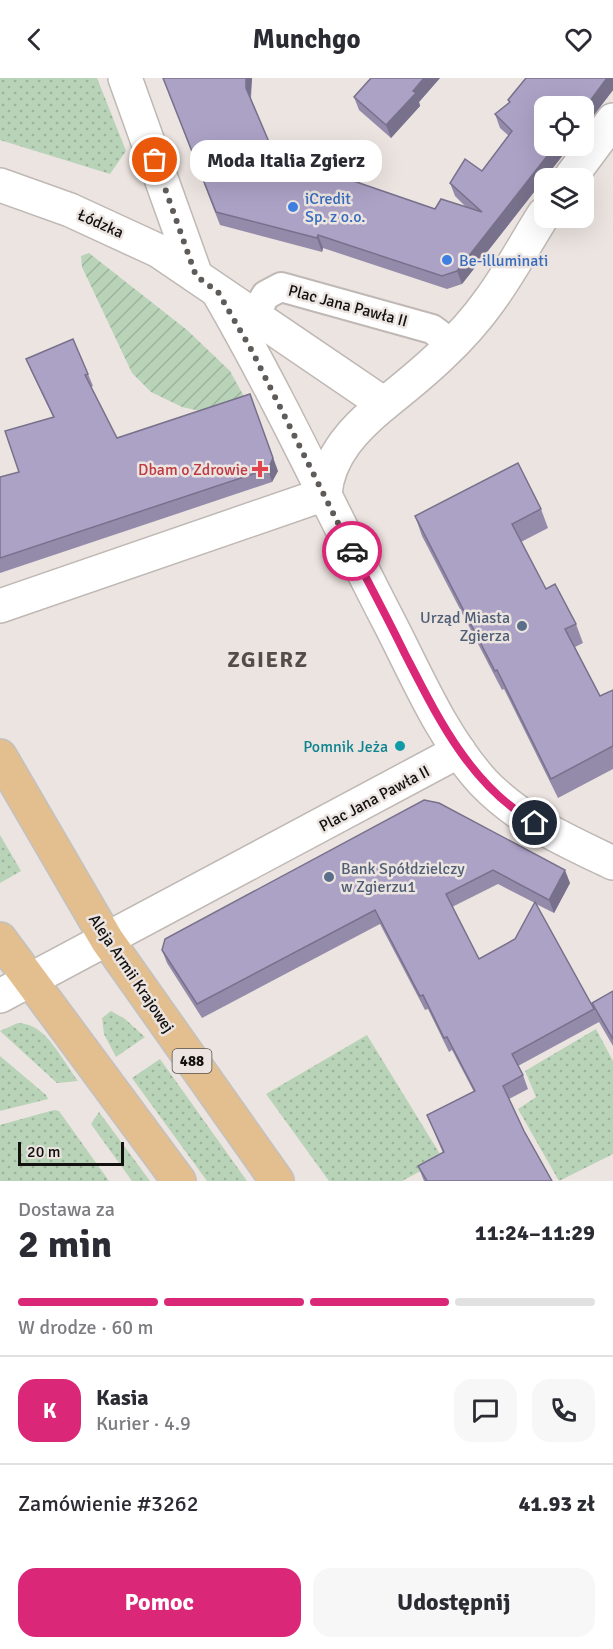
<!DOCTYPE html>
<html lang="pl">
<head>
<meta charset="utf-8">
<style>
  body { margin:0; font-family:Signika,sans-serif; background:#f7f7f7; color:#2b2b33; height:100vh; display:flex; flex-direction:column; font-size:22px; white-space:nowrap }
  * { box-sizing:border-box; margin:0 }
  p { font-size:20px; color:#7c7c81 }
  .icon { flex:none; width:33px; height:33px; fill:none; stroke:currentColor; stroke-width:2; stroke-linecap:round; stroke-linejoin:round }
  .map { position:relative; height:1103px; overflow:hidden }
  .details { display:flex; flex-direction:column; background:#fff; flex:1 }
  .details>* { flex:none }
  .controls { position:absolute; left:534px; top:18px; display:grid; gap:12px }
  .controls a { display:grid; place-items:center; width:60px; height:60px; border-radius:12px; background:#fff; box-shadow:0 6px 24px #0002; font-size:30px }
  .scale { position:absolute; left:18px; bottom:15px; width:106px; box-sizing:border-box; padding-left:6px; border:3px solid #13110f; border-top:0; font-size:16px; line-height:21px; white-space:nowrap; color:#13110f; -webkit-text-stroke:4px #ece4e0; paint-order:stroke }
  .pin { position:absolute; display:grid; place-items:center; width:51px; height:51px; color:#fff; margin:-26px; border:3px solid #fff; border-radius:50%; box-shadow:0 2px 6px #0007 }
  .courier { position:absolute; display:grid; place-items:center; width:60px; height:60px; margin:-30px; border:4px solid #db2777; border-radius:50%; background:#fff; color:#222; box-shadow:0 2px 8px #0007 }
  .bubble { position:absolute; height:42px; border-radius:18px; background:#fff; box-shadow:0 6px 24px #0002; font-size:20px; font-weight:700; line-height:42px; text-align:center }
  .head em { font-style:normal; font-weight:700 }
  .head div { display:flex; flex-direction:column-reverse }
  .head { display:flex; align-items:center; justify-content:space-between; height:102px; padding:0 18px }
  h1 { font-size:39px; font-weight:700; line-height:45px }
  .bar { display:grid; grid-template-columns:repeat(4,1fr); gap:9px 6px; align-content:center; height:72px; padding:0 18px }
  .bar i { height:8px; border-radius:4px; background:#e1e1e2 }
  .bar .current { background:#db2777 }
  .bar p { grid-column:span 4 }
  .line { display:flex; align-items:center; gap:15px; padding:0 18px; border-top:2px solid #e1e1e2 }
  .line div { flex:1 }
  .round { display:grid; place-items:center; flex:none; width:63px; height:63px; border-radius:18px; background:#f7f7f7 }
  .primary-button { display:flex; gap:12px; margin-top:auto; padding:12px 18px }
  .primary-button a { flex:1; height:69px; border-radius:18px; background:#db2777; color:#fff; font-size:24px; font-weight:700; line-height:69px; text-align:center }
  .primary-button a+a { background:#f7f7f7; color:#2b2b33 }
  header { display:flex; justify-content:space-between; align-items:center; height:78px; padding:0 18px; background:#fff; font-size:27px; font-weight:700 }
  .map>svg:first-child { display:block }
  .grass { fill:url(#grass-dots) }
  .garden { fill:url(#garden-furrows) }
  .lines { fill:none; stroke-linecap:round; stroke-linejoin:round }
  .minor-casing { stroke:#bfb8b4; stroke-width:32 }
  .tertiary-casing { stroke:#bfb8b4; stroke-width:36 }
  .secondary-casing { stroke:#bfb8b4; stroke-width:36 }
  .primary-casing { stroke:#c2c1c1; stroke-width:36 }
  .minor { stroke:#fff; stroke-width:28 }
  .tertiary { stroke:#fff; stroke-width:33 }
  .secondary { stroke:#fff; stroke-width:33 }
  .primary { stroke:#e3be8f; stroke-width:33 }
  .wall { fill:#948baa; fill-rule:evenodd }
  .shaded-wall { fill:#78718b }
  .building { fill:#aca2c6; stroke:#78718b; stroke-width:1.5 }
  .done { stroke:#5f5b58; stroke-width:6; stroke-dasharray:0 10.8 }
  .route { stroke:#db2777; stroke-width:8 }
  .shop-dot { fill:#3f7fe0; stroke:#ece4e0; stroke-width:2 }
  .health-dot { fill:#e0444e; stroke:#ece4e0; stroke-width:2 }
  .service-dot { fill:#5c6f8a; stroke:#ece4e0; stroke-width:2 }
  .culture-dot { fill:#0f9aa8; stroke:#ece4e0; stroke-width:2 }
  .labels { text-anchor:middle; stroke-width:5; stroke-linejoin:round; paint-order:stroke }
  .shield { fill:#ece4e0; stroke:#54504e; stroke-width:1.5 }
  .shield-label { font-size:15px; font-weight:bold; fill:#13110f }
  .shop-label { font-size:16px; fill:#366cbe; stroke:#ece4e0; text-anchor:start }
  .street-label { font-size:16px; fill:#13110f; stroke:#ece4e0 }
  .health-label { font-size:16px; fill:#be3a42; stroke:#ece4e0; text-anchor:end }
  .service-label { font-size:16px; fill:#4e5e75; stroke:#ece4e0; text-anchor:end }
  .culture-label { font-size:16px; fill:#0d838f; stroke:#ece4e0; text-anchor:end }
  .district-label { font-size:22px; font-weight:bold; letter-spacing:1.5px; fill:#534d49; stroke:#ece4e0 }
</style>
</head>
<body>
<header><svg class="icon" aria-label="back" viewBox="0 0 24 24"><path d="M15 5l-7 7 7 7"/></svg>Munchgo<svg class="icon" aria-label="heart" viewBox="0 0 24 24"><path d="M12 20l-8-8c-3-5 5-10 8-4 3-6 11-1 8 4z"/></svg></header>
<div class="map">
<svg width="613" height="1103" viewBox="0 0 613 1103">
  <defs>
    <pattern id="grass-dots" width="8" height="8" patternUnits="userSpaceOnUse" patternTransform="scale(1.5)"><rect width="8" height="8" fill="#b8d3b7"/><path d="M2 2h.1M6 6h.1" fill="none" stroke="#9db49c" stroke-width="1.8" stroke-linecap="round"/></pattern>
    <pattern id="garden-furrows" width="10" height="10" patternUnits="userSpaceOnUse" patternTransform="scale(1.5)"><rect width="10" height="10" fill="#b8d3b7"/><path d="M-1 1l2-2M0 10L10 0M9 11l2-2" fill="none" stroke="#9db49c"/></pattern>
  </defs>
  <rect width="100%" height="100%" fill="#ece4e0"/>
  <g class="grass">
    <polygon points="0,0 97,0 126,73 110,96 0,62"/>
    <polygon points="0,757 21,793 0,805"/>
    <polygon points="111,933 125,941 145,959 116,979 104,956 102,940"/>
    <path d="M18 945C46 945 62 982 78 1003L57 1005 0 953Z"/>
    <polygon points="596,951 613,983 613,1076 559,1103 518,1031 536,1019 525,993"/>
    <polygon points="367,957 443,1081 402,1103 329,1103 266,1016"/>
    <polygon points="0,978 46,1017 48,1021 0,1033"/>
    <polygon points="160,981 247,1103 207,1103 132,1000"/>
    <polygon points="54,1032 59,1033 109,1103 0,1103 0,1047"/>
    <polygon points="99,1034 150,1103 132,1103 91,1046"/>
  </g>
  <polygon class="garden" points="89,175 187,252 230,293 247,324 214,336 182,329 151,314 132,295 82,189 81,178"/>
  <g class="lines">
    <g class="minor-casing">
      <polyline id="minor" points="253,238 266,217 281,209 432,251 452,266"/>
    </g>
    <g class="tertiary-casing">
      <g id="tertiary">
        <polyline points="125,0 196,198"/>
        <path d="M218 214C280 321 332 434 389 544 417 598 442 659 483 704 519 742 567 763 613 785"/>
        <path d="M0 528 325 416C328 377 356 349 384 326"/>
        <polyline points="0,918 459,673"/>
      </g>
    </g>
    <g class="secondary-casing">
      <g id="secondary">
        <polyline points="570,100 613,42"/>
        <path d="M0 107 70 132 159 173 384 326C422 296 461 263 490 222 510 195 526 164 544 136"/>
      </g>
    </g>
    <g class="primary-casing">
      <g id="primary">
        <polyline points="0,678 107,862 277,1103"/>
        <polyline points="0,861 179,1103"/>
      </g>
    </g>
    <use href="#minor" class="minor"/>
    <use href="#tertiary" class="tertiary"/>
    <use href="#secondary" class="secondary"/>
    <use href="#primary" class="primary"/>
  </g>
  <g class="wall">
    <polygon points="163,0 252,0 251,21 269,64 343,89 348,101 435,131 466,129 455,118 450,105 482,93 509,58 500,50 495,36 613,0 613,12 584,50 544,68 570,68 462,206 447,211 323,170 322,174 220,147"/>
    <polygon points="371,0 440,0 419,24 420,28 391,60 359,32 354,19"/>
    <polygon points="26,281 88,296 93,308 91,309 117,360 278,393 272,404 0,495 0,399 19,394 53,339 31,293"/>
    <polygon points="541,431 548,450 521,464 546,511 576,546 583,565 575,569 600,618 613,612 613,691 558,720 504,611 502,612 422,458 415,438"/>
    <path d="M424 722 570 805 554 835 536 826 594 931 592 925 613 913V968L599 944 518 988 523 997 528 1011 509 1021 524 1053 552 1103H424L418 1088 443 1075 427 1037 474 1014 452 972 449 974 428 931 425 932 380 846 202 940 167 885 162 872ZM498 806 535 825 515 861 479 881 452 829Z"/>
  </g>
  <g class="shaded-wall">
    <polygon points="246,0 252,0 250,23 246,10"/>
    <polygon points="424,0 440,0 419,24 420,28 391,60 386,47"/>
    <polygon points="607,0 613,0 613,12 584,50 584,31"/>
    <polygon points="555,68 570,68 462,206 457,193"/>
    <polygon points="343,89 348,102 339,98"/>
    <polygon points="318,157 323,170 322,174 317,160"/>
    <polygon points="250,316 278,393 272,404 268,391"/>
    <polygon points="565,792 570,805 554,835 549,822"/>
  </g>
  <g class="building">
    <polygon points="163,0 246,0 246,10 269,64 343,89 339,98 435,131 441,121 482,134 450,105 465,81 482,93 512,53 495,36 510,24 508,22 526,0 607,0 584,31 584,28 544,28 544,68 555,68 457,193 442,198 318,157 317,160 216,134"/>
    <polygon points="371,0 424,0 413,13 416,15 386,47 354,19"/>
    <polygon points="73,261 88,296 85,297 117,360 250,316 273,380 268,391 0,480 0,399 19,394 5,353 54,339 26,281"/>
    <polygon points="518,385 541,431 512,446 546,511 555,506 576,546 565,551 600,618 613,612 613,668 551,701 497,592 495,593 415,438"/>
    <polygon points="424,722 439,725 565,792 549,822 493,792 446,816 479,881 515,861 535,824 594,931 512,976 523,997 503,1008 524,1053 552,1103 427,1103 418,1088 444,1074 427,1037 475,1013 447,959 444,960 423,917 420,918 375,832 197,926 162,872 165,861"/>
    <polygon points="613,913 613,961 592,925"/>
  </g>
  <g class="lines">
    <polyline class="done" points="155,82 196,198 218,214 252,273 352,473"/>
    <path class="route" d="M352 473C370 507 388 541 405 576 438 640 470 707 535 745"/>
  </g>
  <g class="shop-dot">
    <circle cx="293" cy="129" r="6"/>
    <circle cx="447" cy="182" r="6"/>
  </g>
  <path class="health-dot" d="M257 382h6v6h6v6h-6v6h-6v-6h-6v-6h6z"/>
  <g class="service-dot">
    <circle cx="522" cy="548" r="6"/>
    <circle cx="329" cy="799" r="6"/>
  </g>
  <circle class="culture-dot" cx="400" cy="668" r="6"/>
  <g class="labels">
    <rect class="shield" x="172.5" y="971" width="39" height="24" rx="4.5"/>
    <g class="shield-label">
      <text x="192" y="988">488</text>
    </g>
    <g class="shop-label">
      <text x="305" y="126">iCredit<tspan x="305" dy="18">Sp. z o.o.</tspan></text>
      <text x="459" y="188">Be-illuminati</text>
    </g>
    <g class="street-label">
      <text transform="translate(101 145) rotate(24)" y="6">Łódzka</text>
      <text transform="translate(348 227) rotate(15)" y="6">Plac Jana Pawła II</text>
      <text transform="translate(374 720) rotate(-28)" y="6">Plac Jana Pawła II</text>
      <text transform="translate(132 895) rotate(56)" y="6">Aleja Armii Krajowej</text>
    </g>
    <g class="health-label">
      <text x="248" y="397">Dbam o Zdrowie</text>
    </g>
    <g class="service-label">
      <text x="510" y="545">Urząd Miasta<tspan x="510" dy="18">Zgierza</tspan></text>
      <text x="341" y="796" text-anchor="start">Bank Spółdzielczy<tspan x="341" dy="18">w Zgierzu1</tspan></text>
    </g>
    <g class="culture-label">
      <text x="388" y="674">Pomnik Jeża</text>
    </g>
    <g class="district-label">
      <text x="268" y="589">ZGIERZ</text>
    </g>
  </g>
</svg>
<div class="controls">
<a><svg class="icon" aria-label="locate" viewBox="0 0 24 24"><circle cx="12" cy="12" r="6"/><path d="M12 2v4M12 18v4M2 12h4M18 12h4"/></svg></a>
<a><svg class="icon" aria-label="layers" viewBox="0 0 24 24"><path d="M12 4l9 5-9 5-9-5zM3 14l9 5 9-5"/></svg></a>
</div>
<div class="scale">20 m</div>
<div class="pin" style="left:155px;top:82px;background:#ea580c"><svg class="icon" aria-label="bag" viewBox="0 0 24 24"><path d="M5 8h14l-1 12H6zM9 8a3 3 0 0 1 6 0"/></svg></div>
<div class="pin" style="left:535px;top:745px;background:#1f2937"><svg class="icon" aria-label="home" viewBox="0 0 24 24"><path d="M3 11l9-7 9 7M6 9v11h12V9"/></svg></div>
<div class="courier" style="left:352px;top:473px"><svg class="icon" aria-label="car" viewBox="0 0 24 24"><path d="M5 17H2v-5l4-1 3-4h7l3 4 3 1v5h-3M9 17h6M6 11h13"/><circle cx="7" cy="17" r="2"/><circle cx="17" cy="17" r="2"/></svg></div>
<div class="bubble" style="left:190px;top:62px;width:192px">Moda Italia Zgierz</div>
</div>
<section class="details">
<div class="head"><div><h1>2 min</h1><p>Dostawa za</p></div><em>11:24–11:29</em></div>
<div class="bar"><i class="current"></i><i class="current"></i><i class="current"></i><i></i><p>W drodze · 60 m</p></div>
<div class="line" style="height:108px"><b class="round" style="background:#db2777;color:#fff">K</b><div><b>Kasia</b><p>Kurier · 4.9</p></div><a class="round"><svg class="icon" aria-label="chat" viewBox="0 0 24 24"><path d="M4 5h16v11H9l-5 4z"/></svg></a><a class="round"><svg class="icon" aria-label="phone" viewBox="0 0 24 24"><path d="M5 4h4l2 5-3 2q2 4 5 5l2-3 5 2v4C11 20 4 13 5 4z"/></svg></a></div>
<div class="line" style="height:78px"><div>Zamówienie #3262</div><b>41.93 zł</b></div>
<div class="primary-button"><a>Pomoc</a><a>Udostępnij</a></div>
</section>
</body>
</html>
